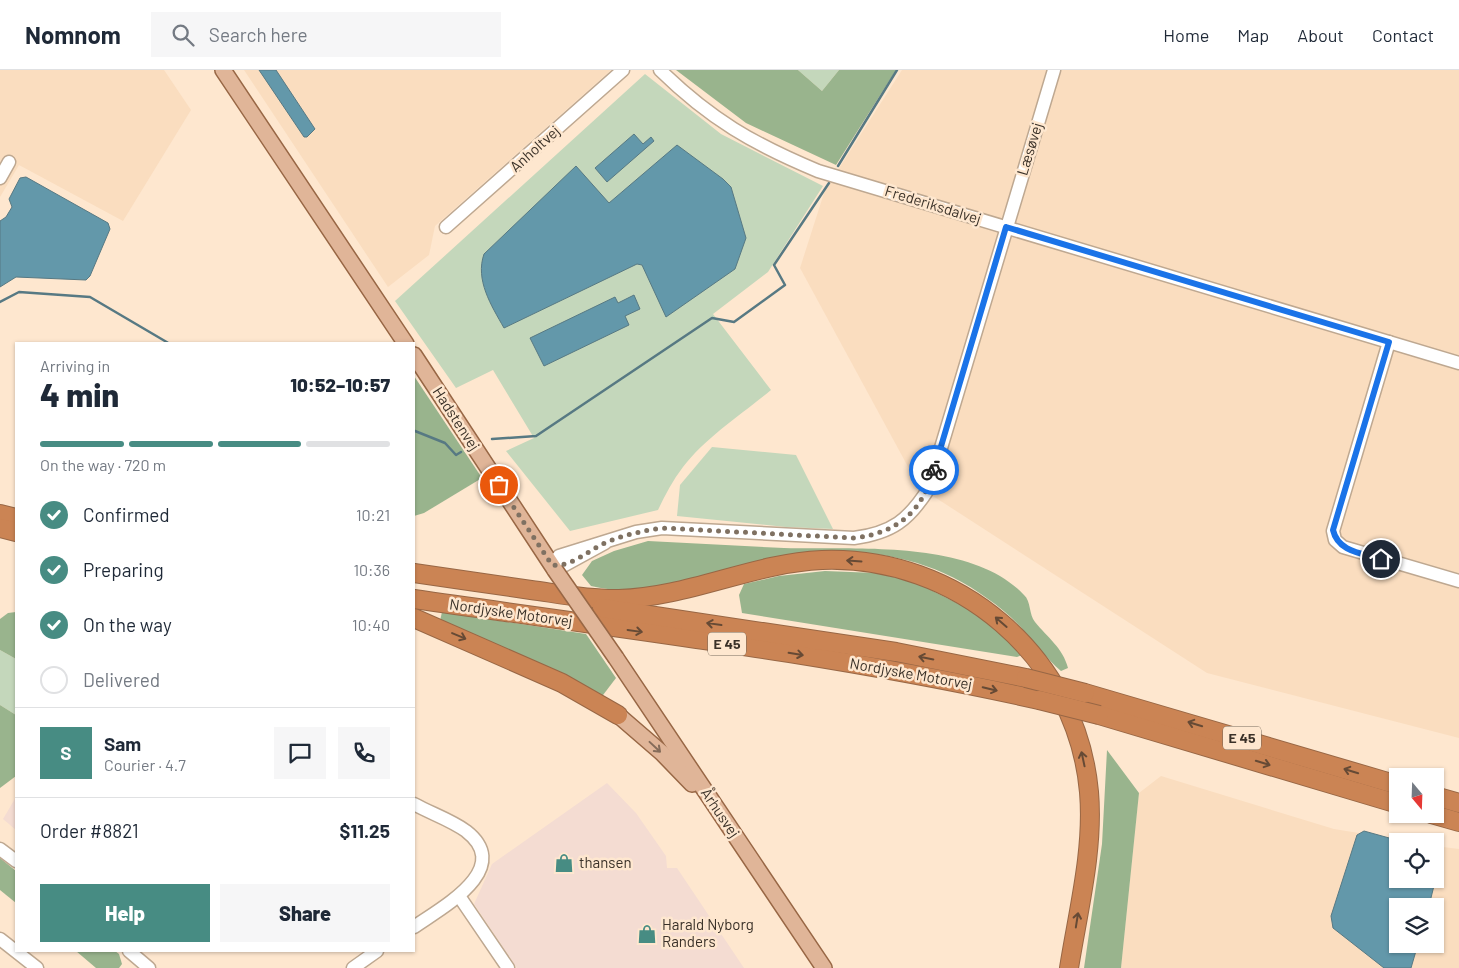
<!DOCTYPE html>
<html lang="en">
<head>
<meta charset="utf-8">
<style>
  body { margin:0; font-family:Barlow,sans-serif; background:#f6f6f7; color:#1f2937; height:100vh; display:flex; flex-direction:column; font-size:19px; white-space:nowrap }
  * { box-sizing:border-box; margin:0 }
  p { font-size:16px; color:#747a83 }
  .icon { flex:none; width:28px; height:28px; fill:none; stroke:currentColor; stroke-width:2; stroke-linecap:round; stroke-linejoin:round }
  .map { position:relative; flex:1; overflow:hidden }
  .side { position:absolute; left:15px; top:272px; width:400px; height:610px; display:flex; flex-direction:column; background:#fff; border-radius:0px; box-shadow:0 1px 4px #0004 }
  .side>* { flex:none }
  .needle { width:32px; rotate:161deg }
  .buttons { position:absolute; left:1389px; top:698px; display:grid; gap:10px }
  .buttons a { display:grid; place-items:center; width:55px; height:55px; border-radius:0px; background:#fff; box-shadow:0 1px 4px #0004; font-size:25px }
  .pin { position:absolute; display:grid; place-items:center; width:42px; height:42px; color:#fff; margin:-21px; border:2px solid #fff; border-radius:50%; box-shadow:0 1px 5px #0007 }
  .courier { position:absolute; display:grid; place-items:center; width:50px; height:50px; margin:-25px; border:4px solid #1a73e8; border-radius:50%; background:#fff; color:#222; box-shadow:0 1px 6px #0007 }
  .overview em { font-style:normal; font-weight:800 }
  .overview div { display:flex; flex-direction:column-reverse }
  .overview { display:flex; align-items:center; justify-content:space-between; height:85px; padding:0 25px }
  h1 { font-size:32px; font-weight:800; line-height:38px }
  .bar { display:grid; grid-template-columns:repeat(4,1fr); gap:8px 5px; align-content:center; height:60px; padding:0 25px }
  .bar i { height:6px; border-radius:4px; background:#e0e1e3 }
  .bar .active { background:#478c83 }
  .bar p { grid-column:span 4 }
  .line { display:flex; align-items:center; gap:12px; padding:0 25px; border-top:1px solid #e0e1e3 }
  .line div { flex:1 }
  .round { display:grid; place-items:center; flex:none; width:52px; height:52px; border-radius:0px; background:#f6f6f7 }
  ol { padding:0 25px; list-style:none }
  li { display:flex; align-items:center; gap:15px; height:55px }
  li p { margin-inline-start:auto }
  li .icon { padding:5px; border-radius:50%; background:#478c83; color:#fff; stroke-width:4 }
  li:last-child { color:#747a83 }
  li i { width:28px; height:28px; border:2px solid #e0e1e3; border-radius:50% }
  .cta { display:flex; gap:10px; margin-top:auto; padding:10px 25px }
  .cta a { flex:1; height:58px; border-radius:0px; background:#478c83; color:#fff; font-size:20px; font-weight:800; line-height:58px; text-align:center }
  .cta a+a { background:#f6f6f7; color:#1f2937 }
  header { display:flex; align-items:center; gap:30px; box-sizing:border-box; height:70px; padding:0 25px; background:#fff; border-bottom:1px solid #e0e1e3 }
  header strong { font-size:24px }
  nav { display:flex; gap:28px; margin-inline-start:auto; font-size:18px }
  .search { width:350px; height:45px; background:#f6f6f7; display:flex; align-items:center; gap:12px; box-sizing:border-box; padding:0 18px; border-radius:0px; color:#747a83; font-size:19px }
  .map>svg:first-child { display:block }
  .commercial { fill:#f4dcd2 }
  .built { fill:#faddbf; fill-rule:evenodd }
  .green { fill:#c4d7bb }
  .forest { fill:#99b48d }
  .water { fill:#6398aa; stroke:#577983 }
  .lines { fill:none; stroke-linecap:round; stroke-linejoin:round }
  .stream { stroke:#577983; stroke-width:2.5 }
  .minor-casing { stroke:#bea891; stroke-width:15 }
  .major-casing { stroke:#986745; stroke-width:18 }
  .highway-casing { stroke:#986745; stroke-width:20 }
  .minor { stroke:#fff; stroke-width:12 }
  .major { stroke:#e0b598; stroke-width:15 }
  .highway { stroke:#cb8454; stroke-width:18 }
  .major-bridge-casing { stroke:#986745; stroke-width:18; stroke-linecap:butt }
  .highway-bridge-casing { stroke:#986745; stroke-width:20; stroke-linecap:butt }
  .major-bridge { stroke:#e0b598; stroke-width:15 }
  .highway-bridge { stroke:#cb8454; stroke-width:18 }
  .oneway { stroke:#664a35 }
  .oneway2 { stroke:#856c5a }
  .done { stroke:#7f7162; stroke-width:5; stroke-dasharray:0 9 }
  .route { stroke:#1a73e8; stroke-width:6 }
  .labels { text-anchor:middle; stroke-width:5; stroke-linejoin:round; paint-order:stroke }
  .shield { fill:#fee7cf; stroke:#75685a; stroke-width:1 }
  .shield-label { font-size:14px; font-weight:bold; fill:#3a3128 }
  .street-label { font-size:15px; fill:#3a3128; stroke:#fee7cf }
  .poi-label { font-size:15px; fill:#3a3128; stroke:#fee7cf; text-anchor:start }
</style>
</head>
<body>
<header>
<strong>Nomnom</strong>
<div class="search"><svg class="icon" aria-label="search" viewBox="0 0 24 24"><circle cx="10" cy="10" r="6"/><path d="M15 15l6 6"/></svg>Search here</div>
<nav><a>Home</a><a>Map</a><a>About</a><a>Contact</a></nav>
</header>
<div class="map">
<svg width="1459" height="898" viewBox="0 0 1459 898">
  <rect width="100%" height="100%" fill="#fee7cf"/>
  <g class="commercial">
    <polygon points="607,713 636,743 666,786 667,798 677,798 744,898 517,898 474,834 492,794"/>
    <polygon points="16,727 16,760 3,749"/>
  </g>
  <g class="built">
    <polygon points="0,0 164,0 191,40 123,151 19,95 0,127"/>
    <polygon points="244,0 611,0 435,156 429,185 388,217"/>
    <polygon points="902,0 1459,0 1459,668 1207,603 919,417 800,198 825,120"/>
    <path d="M1161 706 1334 759 1408 771H1398V809H1435V776L1459 779V898H1121L1139 723ZM1398 836H1435V874H1398Z"/>
  </g>
  <g class="green">
    <polygon points="798,0 839,0 822,21"/>
    <path d="M645 4 721 64 823 116 768 202 713 244 771 320C742 344 706 367 683 397 673 410 665 425 658 440L570 461 506 381 534 368 493 300 456 318 395 231Z"/>
    <polygon points="712,377 796,385 833,459 786,457 677,446 680,415"/>
    <polygon points="0,580 16,589 16,645 0,635"/>
  </g>
  <g class="forest">
    <polygon points="676,0 798,0 822,21 839,0 896,0 836,95 746,53"/>
    <polygon points="414,306 482,408 424,443 414,446"/>
    <path d="M648 471C693 473 739 476 784 478 854 480 972 469 1024 525 1031 531 1029 545 1035 552 1047 567 1063 578 1068 598L1061 601C1047 589 1037 575 1025 562 1015 550 1001 538 988 529 913 473 818 472 732 499 687 512 637 527 591 516L582 505 592 491 614 481Z"/>
    <polygon points="825,501 876,503 915,512 981,545 1022,585 1017,587 742,543 739,525 744,514 779,506"/>
    <polygon points="16,542 16,589 0,580 0,549 8,543"/>
    <polygon points="442,542 586,564 616,608 600,629 440,551"/>
    <polygon points="0,635 16,645 16,706 0,718"/>
    <polygon points="1107,680 1139,723 1121,898 1084,898 1102,774"/>
    <polygon points="0,788 16,801 16,833 0,820"/>
    <polygon points="76,881 115,881 119,884 122,894 119,898 96,898"/>
  </g>
  <g class="water">
    <polygon points="259,0 276,0 315,59 307,67 304,67"/>
    <polygon points="634,64 643,74 651,67 654,71 607,112 595,98"/>
    <path d="M677 75 723 109 731 117 746 168 735 199 666 247 642 195 637 194 504 258C491 235 475 210 484 184L576 96 609 133Z"/>
    <polygon points="26,107 108,153 110,159 90,206 86,210 16,207 0,217 0,151 6,147 12,137 9,129 20,108"/>
    <polygon points="634,225 640,239 625,246 629,255 544,296 530,268 615,227 618,233"/>
    <polygon points="1364,761 1400,771 1398,771 1398,809 1435,809 1435,782 1441,787 1429,836 1398,836 1398,874 1418,874 1411,898 1384,898 1333,858 1331,846 1357,765"/>
  </g>
  <g class="lines">
    <g class="stream">
      <polyline points="838,96 897,0"/>
      <polyline points="0,232 19,222 90,227 170,274"/>
      <polyline points="415,361 445,373 456,385 461,382"/>
      <polyline points="492,369 536,366 712,248 734,252 785,215 774,195 829,113"/>
    </g>
    <g class="minor-casing">
      <g id="minor">
        <path d="M660 0C710 49 753 74 818 101L1459 293"/>
        <polyline points="0,108 9,92"/>
        <polyline points="446,157 623,0"/>
        <polyline points="1389,272 1333,461 1335,470 1343,477 1459,511"/>
        <path d="M605 473 563 496 552 495 559 486 636 462 662 458 854 468C892 463 909 450 929 418L1054 0"/>
        <path d="M414 734C430 743 451 750 466 761 515 799 441 838 414 857"/>
        <polyline points="0,779 16,791"/>
        <polyline points="459,826 508,898"/>
        <polyline points="0,869 37,898"/>
        <polyline points="129,881 149,898"/>
        <polyline points="353,898 377,881"/>
      </g>
    </g>
    <g class="major-casing">
      <g id="major">
        <polyline points="223,0 406,274"/>
        <polyline points="414,285 555,500"/>
        <polyline points="616,588 824,898"/>
        <polyline points="618,645 662,683 692,714"/>
      </g>
    </g>
    <g class="highway-casing">
      <g id="highway">
        <polyline points="0,444 16,448"/>
        <polyline points="0,458 16,462"/>
        <path d="M414 503C453 509 492 514 531 520 560 524 590 530 619 529 689 527 753 493 822 490 957 485 1077 586 1089 722 1094 780 1078 841 1069 898"/>
        <path d="M414 529C622 559 833 584 1039 630"/>
        <polyline points="602,538 896,582 1026,608"/>
        <polyline points="414,548 562,613 618,645"/>
        <polyline points="1085,623 1398,715"/>
        <polyline points="1099,645 1398,734"/>
        <polyline points="1435,726 1459,733"/>
        <polyline points="1431,744 1459,752"/>
      </g>
    </g>
    <use href="#minor" class="minor"/>
    <use href="#major" class="major"/>
    <use href="#highway" class="highway"/>
    <g class="major-bridge-casing">
      <polyline id="major-bridge" points="555,500 616,588"/>
    </g>
    <g class="highway-bridge-casing">
      <g id="highway-bridge">
        <polyline points="1026,608 1085,623"/>
        <polyline points="1039,630 1099,645"/>
      </g>
    </g>
    <use href="#major-bridge" class="major-bridge"/>
    <use href="#highway-bridge" class="highway-bridge"/>
  </g>
  <defs><path id="oneway-shaft" d="M-6 0H5M1.5-3L5.5 0L1.5 3" fill="none" stroke-width="1.6" stroke-linecap="round" stroke-linejoin="round" transform="scale(1.25)"/></defs>
  <g class="oneway">
    <use href="#oneway-shaft" transform="translate(854 491) rotate(-176)"/>
    <use href="#oneway-shaft" transform="translate(1001 552) rotate(-139)"/>
    <use href="#oneway-shaft" transform="translate(714 554) rotate(-172)"/>
    <use href="#oneway-shaft" transform="translate(635 561) rotate(8)"/>
    <use href="#oneway-shaft" transform="translate(459 566) rotate(23)"/>
    <use href="#oneway-shaft" transform="translate(796 584) rotate(9)"/>
    <use href="#oneway-shaft" transform="translate(926 588) rotate(-169)"/>
    <use href="#oneway-shaft" transform="translate(990 619) rotate(13)"/>
    <use href="#oneway-shaft" transform="translate(1195 654) rotate(-163)"/>
    <use href="#oneway-shaft" transform="translate(1083 689) rotate(-102)"/>
    <use href="#oneway-shaft" transform="translate(1263 693) rotate(17)"/>
    <use href="#oneway-shaft" transform="translate(1351 701) rotate(-163)"/>
    <use href="#oneway-shaft" transform="translate(1077 850) rotate(-81)"/>
  </g>
  <use class="oneway2" href="#oneway-shaft" transform="translate(655 677) rotate(43)"/>
  <g class="lines">
    <path class="done" d="M499 415 552 495C572 497 587 481 605 473 623 465 642 461 662 458L854 468C897 463 922 442 934 400"/>
    <path class="route" d="M934 400 1006 157 1389 272 1333 460C1338 482 1362 483 1381 489"/>
  </g>
  <defs>
    <g id="shop-bare" transform="scale(1.5)"><path d="M-5-2.5h2.3a2.7 3.5 0 0 1 5.4 0H5L5.5 6h-11ZM-1.5-2.5h3a1.5 2.3 0 0 0-3 0Z" fill="#478c83" stroke="#fee7cf" stroke-width="2.5" paint-order="stroke"/></g>
  </defs>
  <g fill-rule="evenodd">
    <use href="#shop-bare" x="564" y="793"/>
    <use href="#shop-bare" x="647" y="864"/>
  </g>
  <g class="labels">
    <g class="shield">
      <rect x="708" y="562.5" width="38" height="23" rx="4"/>
      <rect x="1223" y="656.5" width="38" height="23" rx="4"/>
    </g>
    <g class="shield-label">
      <text x="727" y="579">E 45</text>
      <text x="1242" y="673">E 45</text>
    </g>
    <g class="street-label">
      <text transform="translate(535 79) rotate(-42)" y="5">Anholtvej</text>
      <text transform="translate(1030 79) rotate(-73)" y="5">Læsøvej</text>
      <text transform="translate(933 135) rotate(17)" y="5">Frederiksdalvej</text>
      <text transform="translate(456 349) rotate(57)" y="5">Hadstenvej</text>
      <text transform="translate(511 543) rotate(8)" y="5">Nordjyske Motorvej</text>
      <text transform="translate(911 604) rotate(10)" y="5">Nordjyske Motorvej</text>
      <text transform="translate(720 743) rotate(56)" y="5">Århusvej</text>
    </g>
    <g class="poi-label">
      <text x="579" y="798">thansen</text>
      <text x="662" y="860">Harald Nyborg<tspan x="662" dy="17">Randers</tspan></text>
    </g>
  </g>
</svg>
<div class="buttons">
<a><svg class="needle" viewBox="-14 -14 28 28"><path d="M0-13l5 13h-10z" fill="#e53935"/><path d="M0 13l5-13h-10z" fill="#747a83"/></svg></a>
<a><svg class="icon" aria-label="locate" viewBox="0 0 24 24"><circle cx="12" cy="12" r="6"/><path d="M12 2v4M12 18v4M2 12h4M18 12h4"/></svg></a>
<a><svg class="icon" aria-label="layers" viewBox="0 0 24 24"><path d="M12 4l9 5-9 5-9-5zM3 14l9 5 9-5"/></svg></a>
</div>
<div class="pin" style="left:499px;top:415px;background:#ea580c"><svg class="icon" aria-label="bag" viewBox="0 0 24 24"><path d="M5 8h14l-1 12H6zM9 8a3 3 0 0 1 6 0"/></svg></div>
<div class="pin" style="left:1381px;top:489px;background:#1f2937"><svg class="icon" aria-label="home" viewBox="0 0 24 24"><path d="M3 11l9-7 9 7M6 9v11h12V9"/></svg></div>
<div class="courier" style="left:934px;top:400px"><svg class="icon" aria-label="bike" viewBox="0 0 24 24"><circle cx="6" cy="16" r="4"/><circle cx="18" cy="16" r="4"/><path d="M6 16l4-8h5l3 8M10 8l3 8H6M13 5h3"/></svg></div>
<section class="side">
<div class="overview"><div><h1>4 min</h1><p>Arriving in</p></div><em>10:52–10:57</em></div>
<div class="bar"><i class="active"></i><i class="active"></i><i class="active"></i><i></i><p>On the way · 720 m</p></div>
<ol>
<li><svg class="icon" aria-label="check" viewBox="0 0 24 24"><path d="M5 12l5 5 9-10"/></svg>Confirmed<p>10:21</p></li>
<li><svg class="icon" aria-label="check" viewBox="0 0 24 24"><path d="M5 12l5 5 9-10"/></svg>Preparing<p>10:36</p></li>
<li><svg class="icon" aria-label="check" viewBox="0 0 24 24"><path d="M5 12l5 5 9-10"/></svg>On the way<p>10:40</p></li>
<li><i></i>Delivered</li>
</ol>
<div class="line" style="height:90px"><b class="round" style="background:#478c83;color:#fff">S</b><div><b>Sam</b><p>Courier · 4.7</p></div><a class="round"><svg class="icon" aria-label="chat" viewBox="0 0 24 24"><path d="M4 5h16v11H9l-5 4z"/></svg></a><a class="round"><svg class="icon" aria-label="phone" viewBox="0 0 24 24"><path d="M5 4h4l2 5-3 2q2 4 5 5l2-3 5 2v4C11 20 4 13 5 4z"/></svg></a></div>
<div class="line" style="height:65px"><div>Order #8821</div><b>$11.25</b></div>
<div class="cta"><a>Help</a><a>Share</a></div>
</section>
</div>
</body>
</html>
